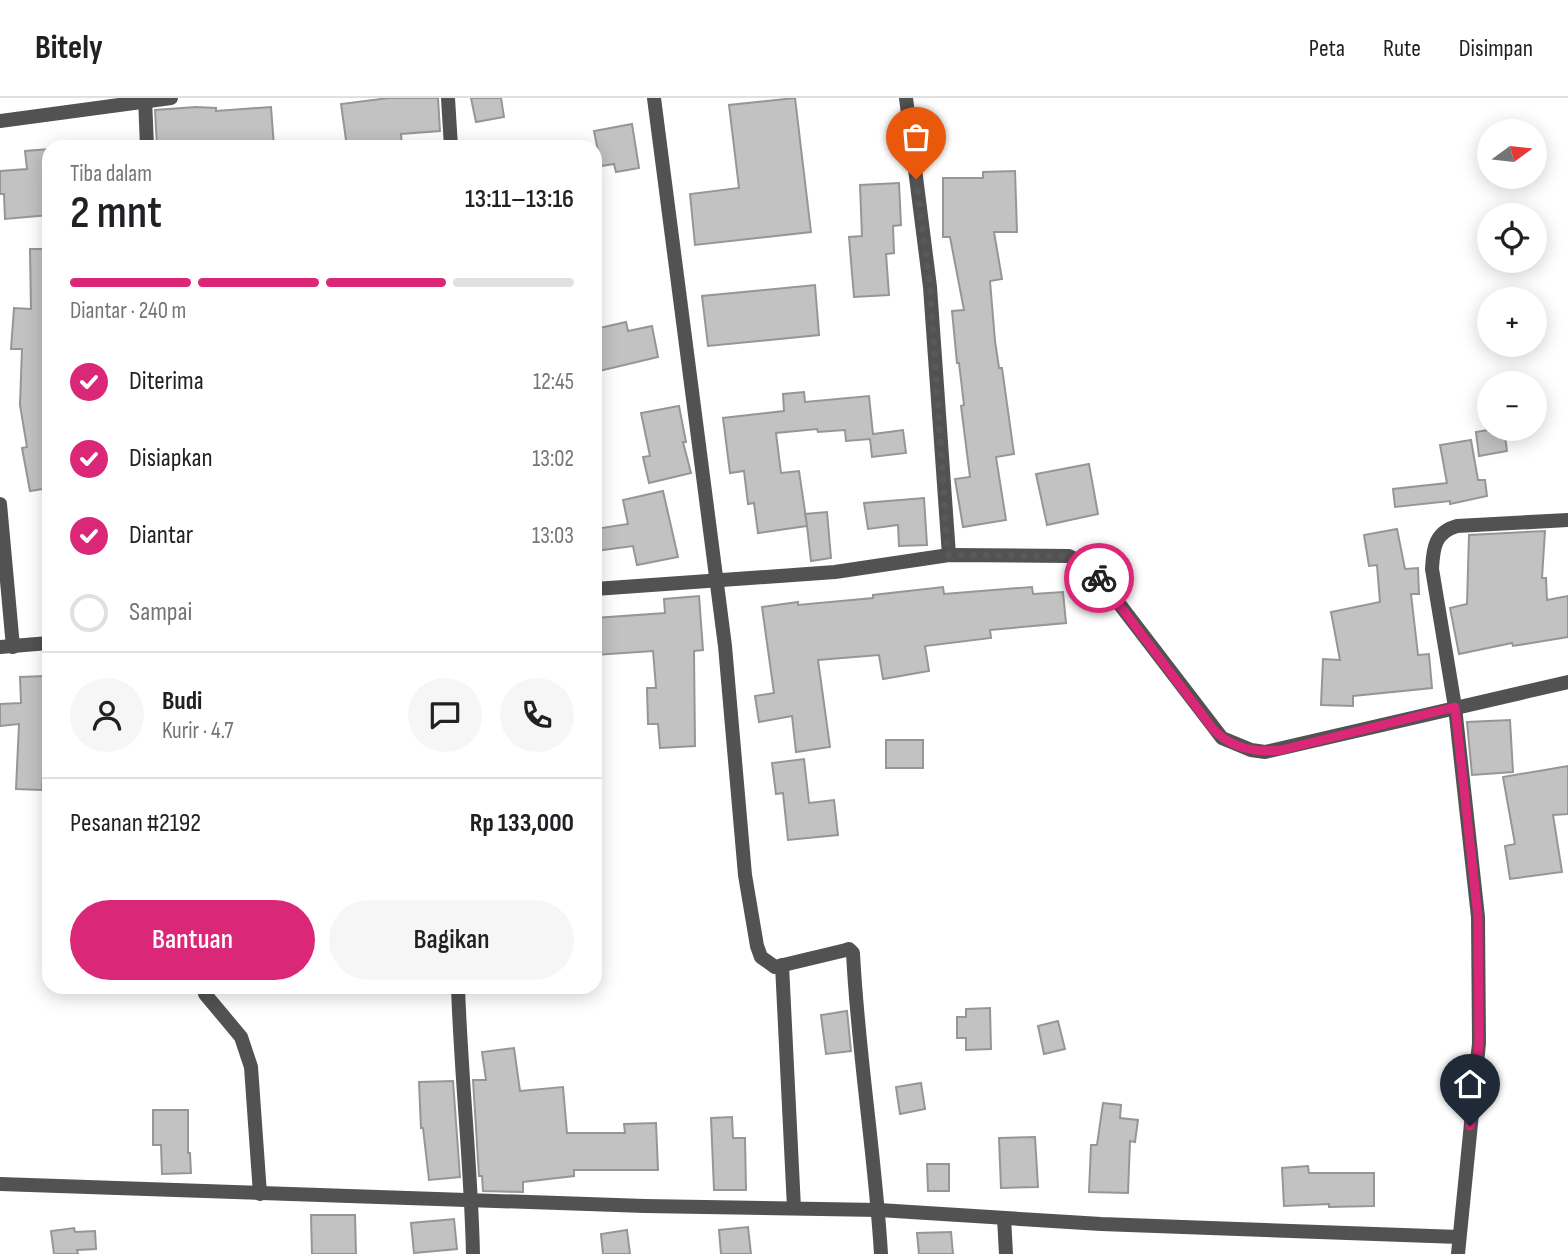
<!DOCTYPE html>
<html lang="id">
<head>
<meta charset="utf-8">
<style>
  body { margin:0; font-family:"Sofia Sans Condensed",sans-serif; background:#f6f6f6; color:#202124; height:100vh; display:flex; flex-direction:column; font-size:26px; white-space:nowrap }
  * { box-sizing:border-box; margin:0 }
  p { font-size:23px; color:#757577 }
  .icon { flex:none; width:38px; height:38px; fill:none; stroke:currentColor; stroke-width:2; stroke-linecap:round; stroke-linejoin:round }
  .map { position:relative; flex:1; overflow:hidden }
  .side { position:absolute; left:42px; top:42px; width:560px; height:854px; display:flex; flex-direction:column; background:#fff; border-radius:21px; box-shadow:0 4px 18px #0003 }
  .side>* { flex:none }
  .needle { width:46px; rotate:75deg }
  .buttons { position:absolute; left:1477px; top:21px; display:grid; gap:14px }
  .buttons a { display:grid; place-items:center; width:70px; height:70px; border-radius:50%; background:#fff; box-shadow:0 4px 18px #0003; font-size:35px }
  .pin { position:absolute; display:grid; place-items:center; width:60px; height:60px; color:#fff; margin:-72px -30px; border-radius:50% 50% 50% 0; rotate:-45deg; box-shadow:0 0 7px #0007 }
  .pin .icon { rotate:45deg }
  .courier { position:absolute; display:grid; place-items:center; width:70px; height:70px; margin:-35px; border:5px solid #db2777; border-radius:50%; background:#fff; color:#222; box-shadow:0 2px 9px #0007 }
  .headline em { font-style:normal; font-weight:600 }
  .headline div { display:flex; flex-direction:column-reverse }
  .headline { display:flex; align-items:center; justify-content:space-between; height:119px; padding:0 28px }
  h1 { font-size:46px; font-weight:600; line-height:52px }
  .bar { display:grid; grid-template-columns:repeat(4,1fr); gap:10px 7px; align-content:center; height:84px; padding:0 28px }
  .bar i { height:9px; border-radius:5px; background:#e0e0e0 }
  .bar .on { background:#db2777 }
  .bar p { grid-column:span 4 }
  .line { display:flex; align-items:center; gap:18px; padding:0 28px; border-top:2px solid #e0e0e0 }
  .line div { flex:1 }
  .round { display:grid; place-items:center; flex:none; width:74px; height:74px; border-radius:37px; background:#f6f6f6 }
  ol { padding:0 28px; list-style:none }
  li { display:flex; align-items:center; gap:21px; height:77px }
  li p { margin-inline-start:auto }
  li .icon { padding:7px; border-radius:50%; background:#db2777; color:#fff; stroke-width:4 }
  li:last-child { color:#757577 }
  li i { width:38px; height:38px; border:4px solid #e0e0e0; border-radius:50% }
  .cta { display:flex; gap:14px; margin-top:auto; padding:14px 28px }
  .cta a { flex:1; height:80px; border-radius:42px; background:#db2777; color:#fff; font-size:28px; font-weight:600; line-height:80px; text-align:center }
  .cta a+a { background:#f6f6f6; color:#202124 }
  header { display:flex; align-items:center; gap:42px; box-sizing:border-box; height:98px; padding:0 35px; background:#fff; border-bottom:2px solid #e0e0e0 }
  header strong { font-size:33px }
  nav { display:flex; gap:38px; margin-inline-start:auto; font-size:24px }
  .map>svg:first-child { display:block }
  .building { fill:#c2c2c2; stroke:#969696; stroke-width:2 }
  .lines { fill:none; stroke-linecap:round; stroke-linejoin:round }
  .street { stroke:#525252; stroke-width:14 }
  .done { stroke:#595959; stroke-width:7; stroke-dasharray:0 12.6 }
  .route { stroke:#db2777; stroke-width:9 }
</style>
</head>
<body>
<header>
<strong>Bitely</strong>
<nav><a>Peta</a><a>Rute</a><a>Disimpan</a></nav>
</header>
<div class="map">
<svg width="1568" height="1156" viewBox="0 0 1568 1156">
  <rect width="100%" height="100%" fill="#fff"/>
  <g class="building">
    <polygon points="389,0 438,0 440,33 401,36 402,49 347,49 341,6"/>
    <polygon points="471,0 501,0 504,19 476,24"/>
    <polygon points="795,0 811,134 695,147 690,96 739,90 729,7"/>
    <polygon points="196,9 216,10 216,13 271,9 274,49 157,49 155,12"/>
    <polygon points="632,26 639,70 616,74 614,66 601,68 594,33"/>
    <polygon points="49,51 49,117 5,121 4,96 0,96 0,73 27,71 25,53"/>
    <polygon points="1015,73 1017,134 994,134 1002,181 990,183 995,243 999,270 1002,270 1014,356 996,359 1006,422 963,429 955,381 970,379 961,308 964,307 959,265 957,265 952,213 964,212 950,139 943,139 943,80 983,80 983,74"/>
    <polygon points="899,85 901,127 893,128 894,155 886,156 889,197 854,199 849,139 862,138 860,87"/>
    <polygon points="30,151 49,151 49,390 30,393 22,350 27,349 20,307 22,251 11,251 14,210 31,211"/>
    <polygon points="815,187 819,237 708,248 702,198"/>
    <polygon points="626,224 628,233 652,228 658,259 595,274 595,231"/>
    <polygon points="804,294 805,304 869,298 873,336 903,332 906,355 872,359 870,341 846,343 845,332 818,334 817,331 776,335 781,375 799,373 807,427 805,416 827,414 831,460 811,463 807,428 758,435 754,405 748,406 744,373 730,375 723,320 784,313 783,296"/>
    <polygon points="679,308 686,344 683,344 691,375 649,385 643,359 650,358 641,315"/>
    <polygon points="1494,331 1504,331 1507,353 1479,358 1476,334"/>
    <polygon points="1471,342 1478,382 1485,382 1487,398 1450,406 1450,403 1395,409 1393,391 1447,385 1440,347"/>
    <polygon points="1089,366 1098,416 1047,427 1036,376"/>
    <polygon points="663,393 678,459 637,467 633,448 595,453 595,431 628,426 623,402"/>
    <polygon points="924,400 927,447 899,448 898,427 868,431 864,405"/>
    <polygon points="1397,431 1405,471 1418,470 1419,496 1411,496 1418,557 1429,556 1432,590 1353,598 1353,608 1321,607 1323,561 1340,562 1331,514 1380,504 1377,467 1369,468 1364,437"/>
    <polygon points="1545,433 1542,480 1546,480 1547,502 1568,498 1568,539 1513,548 1512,545 1459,556 1450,510 1467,506 1469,437"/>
    <polygon points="943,489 944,496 1032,489 1033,496 1063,494 1066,525 990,532 991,540 925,548 929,573 883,581 879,557 818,562 830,649 796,654 792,618 759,624 755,598 774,595 762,509 798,504 798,507 873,500 873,497"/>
    <polygon points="699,498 703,552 694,553 695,648 660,650 658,626 648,626 647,590 656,590 653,553 595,557 595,520 665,515 664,501"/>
    <polygon points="45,578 47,612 42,692 16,691 19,626 0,628 0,606 21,605 20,579"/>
    <polygon points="1510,622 1513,674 1472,677 1467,624"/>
    <rect x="886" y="642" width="37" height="28"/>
    <polygon points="804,661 809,705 834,702 838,737 788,742 783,695 776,696 772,665"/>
    <polygon points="1568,668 1568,716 1553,717 1562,774 1510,781 1505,748 1515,746 1503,679"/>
    <polygon points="990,910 991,951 966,952 966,940 957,940 957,919 966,919 966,911"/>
    <polygon points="847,913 851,953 826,956 821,917"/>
    <polygon points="1058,923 1065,951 1044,956 1038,928"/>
    <polygon points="514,950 520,993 563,989 567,1035 625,1035 624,1026 656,1025 658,1072 574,1072 574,1078 523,1084 523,1094 483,1093 482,1078 479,1078 473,982 486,982 482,954"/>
    <polygon points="453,983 460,1079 429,1082 423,1030 421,1030 419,984"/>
    <polygon points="921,985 925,1011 900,1016 896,989"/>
    <polygon points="1103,1005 1121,1007 1120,1020 1138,1022 1135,1044 1130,1043 1128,1095 1089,1094 1091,1047 1097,1047"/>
    <polygon points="153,1012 188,1012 188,1055 190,1055 191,1075 162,1076 161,1047 153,1047"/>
    <polygon points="732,1019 733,1040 745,1040 746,1092 714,1092 711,1020"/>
    <polygon points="1035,1039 1038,1089 1001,1090 999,1040"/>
    <polygon points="927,1066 949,1066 949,1093 928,1093"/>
    <polygon points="1308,1068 1309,1075 1374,1075 1374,1108 1329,1109 1329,1106 1284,1108 1282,1070"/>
    <polygon points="311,1117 355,1117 356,1156 312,1156"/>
    <polygon points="454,1121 457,1151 414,1155 411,1125"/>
    <polygon points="748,1129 751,1156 721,1156 719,1132"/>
    <polygon points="74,1130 75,1134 95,1133 96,1151 77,1152 78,1156 54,1156 51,1133"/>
    <polygon points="627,1132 630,1156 603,1156 601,1136"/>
    <polygon points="951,1134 953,1156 919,1156 917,1135"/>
  </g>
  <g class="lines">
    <g class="street">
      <polyline points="145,0 147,49"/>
      <polyline points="448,0 451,49"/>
      <path d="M654 0 725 548 745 777 757 848 761 859 775 869 846 852 849 851 853 855C858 956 875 1055 881 1156"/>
      <polyline points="906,0 930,189 949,457"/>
      <polyline points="0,23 171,0"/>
      <polyline points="0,406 13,549"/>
      <polyline points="595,491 835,474 949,457 1069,458 1091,469 1222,640 1251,652 1265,654 1568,584"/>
      <polyline points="0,549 49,545"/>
      <polyline points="782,867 794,1110"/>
      <polyline points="205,889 205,896 241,939 251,969 260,1096"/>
      <path d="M458 889C461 978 471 1067 473 1156"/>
      <polyline points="0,1086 645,1108 879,1112 1101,1126 1459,1139"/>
      <polyline points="1004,1120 1006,1156"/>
      <path d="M1458 1156 1479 945 1478 819 1455 609 1432 471C1433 450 1435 434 1457 428L1568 422"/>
    </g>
  </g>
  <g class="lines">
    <polyline class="done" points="916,81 930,189 948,457 1069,458 1091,470 1099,480"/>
    <path class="route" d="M1099 480 1213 631C1231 650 1256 655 1281 652L1455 609 1478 819 1479 945 1470 1028"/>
  </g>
</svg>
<div class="buttons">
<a><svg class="needle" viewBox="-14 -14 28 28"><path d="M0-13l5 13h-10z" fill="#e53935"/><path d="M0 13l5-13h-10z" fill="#757577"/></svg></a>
<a><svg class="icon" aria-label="locate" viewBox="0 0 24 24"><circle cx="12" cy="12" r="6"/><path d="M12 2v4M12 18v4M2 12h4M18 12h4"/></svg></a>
<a>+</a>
<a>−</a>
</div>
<div class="pin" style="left:916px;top:81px;background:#ea580c"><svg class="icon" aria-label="bag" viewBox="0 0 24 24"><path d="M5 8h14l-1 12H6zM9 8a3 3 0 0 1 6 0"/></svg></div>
<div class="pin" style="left:1470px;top:1028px;background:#1f2937"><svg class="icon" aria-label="home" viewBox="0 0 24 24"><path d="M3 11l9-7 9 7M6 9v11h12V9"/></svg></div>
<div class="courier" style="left:1099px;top:480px"><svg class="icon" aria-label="bike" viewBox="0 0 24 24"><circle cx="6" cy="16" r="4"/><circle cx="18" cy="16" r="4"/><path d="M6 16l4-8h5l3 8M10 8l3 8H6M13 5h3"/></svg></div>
<section class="side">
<div class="headline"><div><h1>2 mnt</h1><p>Tiba dalam</p></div><em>13:11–13:16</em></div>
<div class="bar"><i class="on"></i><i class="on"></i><i class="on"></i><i></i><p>Diantar · 240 m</p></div>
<ol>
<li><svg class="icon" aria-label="check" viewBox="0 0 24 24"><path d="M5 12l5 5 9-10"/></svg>Diterima<p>12:45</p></li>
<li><svg class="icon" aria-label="check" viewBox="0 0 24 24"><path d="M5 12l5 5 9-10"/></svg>Disiapkan<p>13:02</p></li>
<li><svg class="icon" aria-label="check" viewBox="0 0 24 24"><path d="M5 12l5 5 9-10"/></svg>Diantar<p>13:03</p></li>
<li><i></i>Sampai</li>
</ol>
<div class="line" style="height:126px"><a class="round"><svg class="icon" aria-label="person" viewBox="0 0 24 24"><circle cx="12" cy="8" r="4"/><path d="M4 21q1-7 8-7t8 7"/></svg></a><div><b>Budi</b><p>Kurir · 4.7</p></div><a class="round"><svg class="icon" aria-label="chat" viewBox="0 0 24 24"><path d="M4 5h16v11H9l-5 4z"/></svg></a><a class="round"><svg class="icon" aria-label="phone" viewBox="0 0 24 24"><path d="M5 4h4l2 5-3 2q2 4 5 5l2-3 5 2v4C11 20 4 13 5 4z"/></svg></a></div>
<div class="line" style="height:91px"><div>Pesanan #2192</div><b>Rp 133,000</b></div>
<div class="cta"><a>Bantuan</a><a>Bagikan</a></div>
</section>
</div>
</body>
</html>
